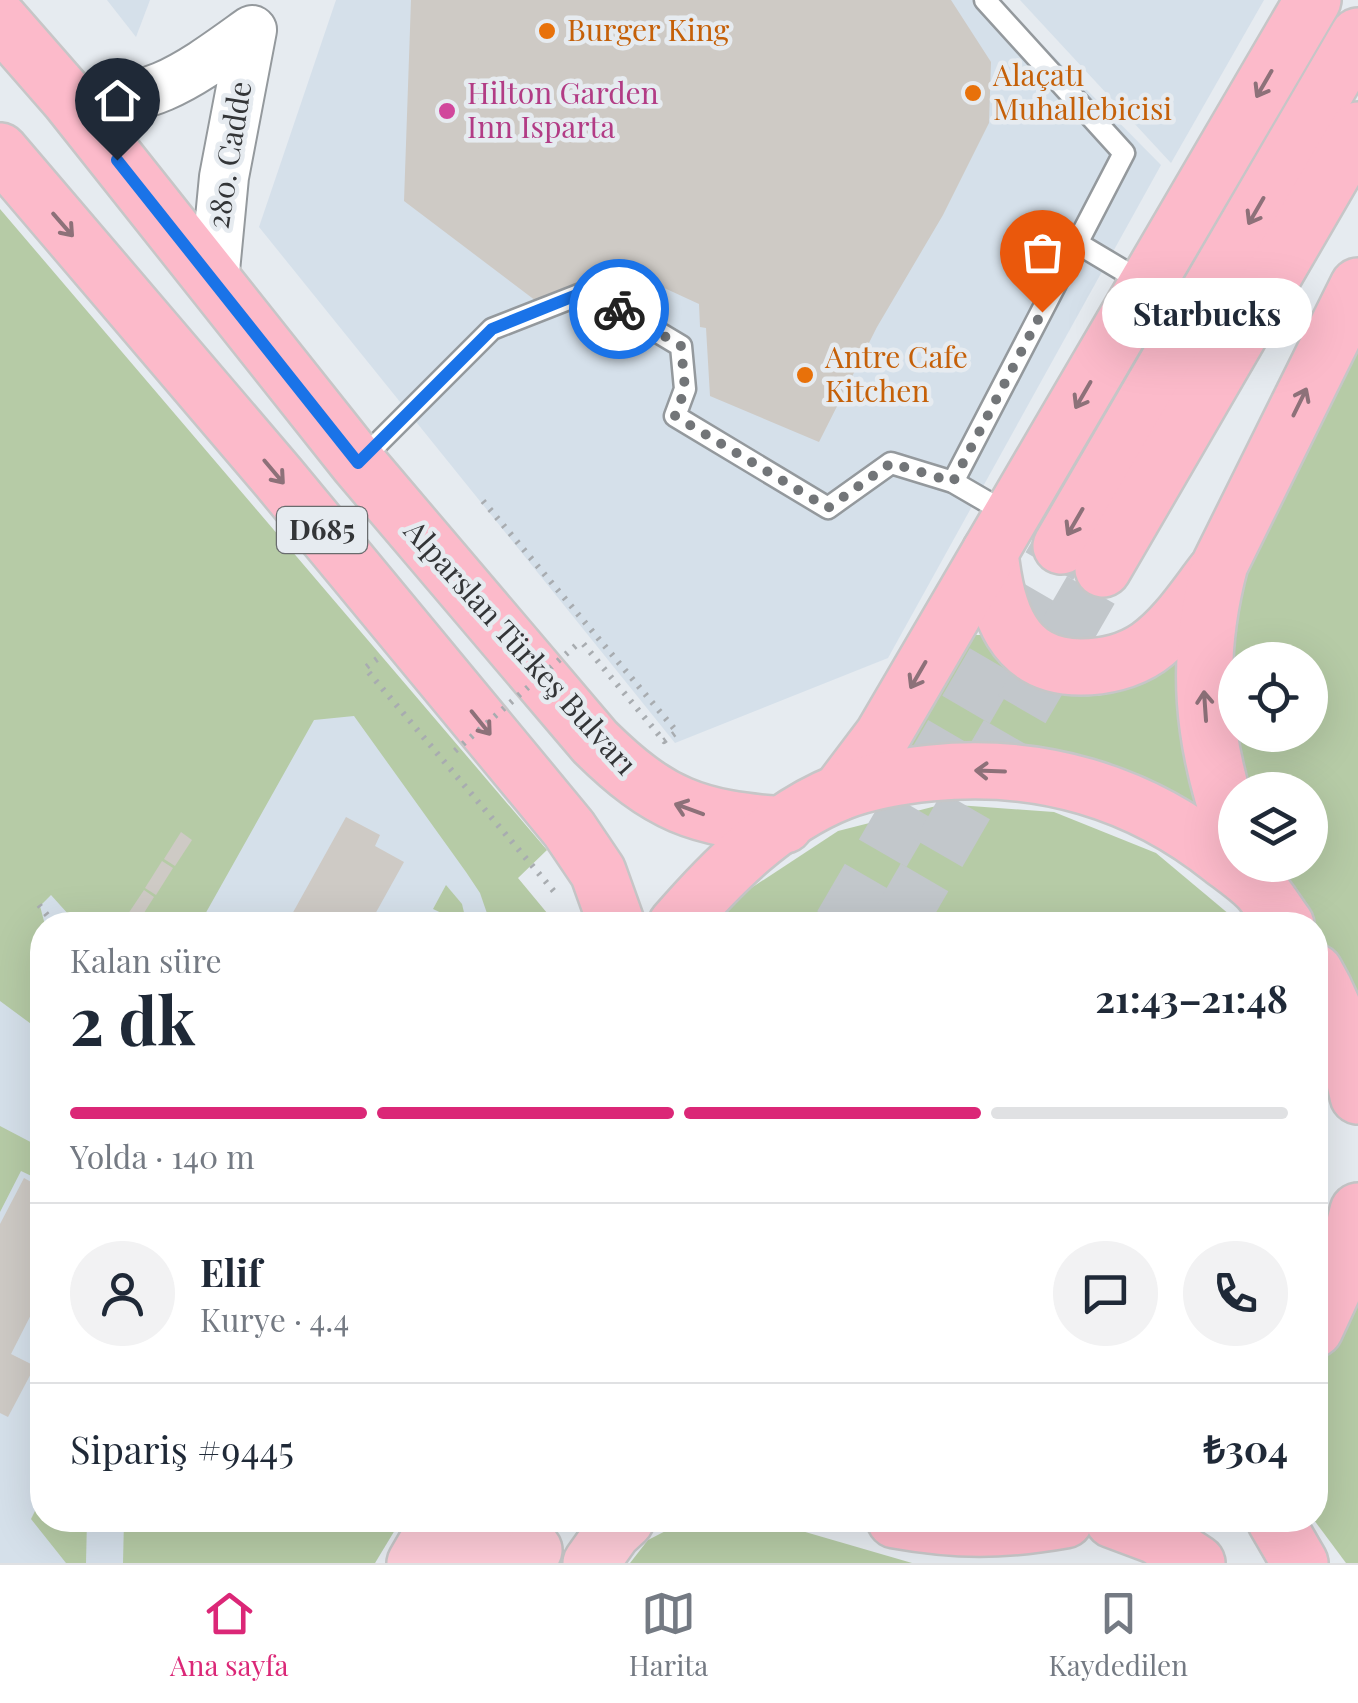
<!DOCTYPE html>
<html lang="tr">
<head>
<meta charset="utf-8">
<style>
  body { margin:0; font-family:"Playfair Display",serif; background:#f2f2f3; color:#1f2937; height:100vh; display:flex; flex-direction:column; font-size:38px; white-space:nowrap }
  * { box-sizing:border-box; margin:0 }
  p { font-size:32px; color:#747a83 }
  .icon { flex:none; width:55px; height:55px; fill:none; stroke:currentColor; stroke-width:2; stroke-linecap:round; stroke-linejoin:round }
  .map { position:relative; flex:1; overflow:hidden }
  .details { position:absolute; left:30px; top:912px; width:1298px; height:620px; display:flex; flex-direction:column; background:#fff; border-radius:40px; box-shadow:0 10px 40px #0002 }
  .details>* { flex:none }
  .fabs { position:absolute; left:1218px; top:642px; display:grid; gap:20px }
  .fabs a { display:grid; place-items:center; width:110px; height:110px; border-radius:50%; background:#fff; box-shadow:0 10px 40px #0002; font-size:50px }
  .pin { position:absolute; display:grid; place-items:center; width:85px; height:85px; color:#fff; margin:-102px -42px; border-radius:50% 50% 50% 0; rotate:-45deg; box-shadow:0 0 10px #0007 }
  .pin .icon { rotate:45deg }
  .courier { position:absolute; display:grid; place-items:center; width:100px; height:100px; margin:-50px; border:8px solid #1a73e8; border-radius:50%; background:#fff; color:#222; box-shadow:0 2px 12px #0007 }
  .bubble { position:absolute; height:70px; border-radius:35px; background:#fff; box-shadow:0 10px 40px #0002; font-size:32px; font-weight:700; line-height:70px; text-align:center }
  .headline em { font-style:normal; font-weight:700 }
  .headline div { display:flex; flex-direction:column-reverse }
  .headline { display:flex; align-items:center; justify-content:space-between; height:170px; padding:0 40px }
  h1 { font-size:65px; font-weight:700; line-height:75px }
  .bar { display:grid; grid-template-columns:repeat(4,1fr); gap:15px 10px; align-content:center; height:120px; padding:0 40px }
  .bar i { height:12px; border-radius:8px; background:#e0e1e3 }
  .bar .on { background:#db2777 }
  .bar p { grid-column:span 4 }
  .line { display:flex; align-items:center; gap:25px; padding:0 40px; border-top:2px solid #e0e1e3 }
  .line div { flex:1 }
  .round { display:grid; place-items:center; flex:none; width:105px; height:105px; border-radius:52px; background:#f2f2f3 }
  .menu { display:flex; justify-content:space-around; align-items:center; height:140px; border-top:2px solid #e0e1e3; background:#fff; font-size:28px; color:#747a83 }
  .menu a { display:grid; justify-items:center; gap:5px }
  .menu .on { color:#db2777 }
  .map>svg:first-child { display:block }
  .built { fill:#d5e0ea }
  .green { fill:#b6cba6; fill-rule:evenodd }
  .building { fill:#cecac5 }
  .lines { fill:none; stroke-linecap:round; stroke-linejoin:round }
  .trunk-tunnel { stroke:#c2c7cb; stroke-width:55; stroke-dasharray:55 28; stroke-linecap:butt }
  .service-casing { stroke:#94999d; stroke-width:25 }
  .tertiary-casing { stroke:#94999d; stroke-width:52 }
  .primary-casing { stroke:#c6c6c7; stroke-width:60 }
  .trunk-casing { stroke:#c6c6c7; stroke-width:60 }
  .path { stroke:#a8acb0; stroke-width:6; stroke-dasharray:2.5 8; stroke-linecap:butt }
  .service { stroke:#fff; stroke-width:20 }
  .tertiary { stroke:#fff; stroke-width:48 }
  .primary { stroke:#fdcbd7; stroke-width:55 }
  .trunk { stroke:#fcbaca; stroke-width:55 }
  .path-bridge { stroke:#a8acb0; stroke-width:6; stroke-dasharray:2.5 8; stroke-linecap:butt }
  .oneway { stroke:#8d7179 }
  .done { stroke:#727578; stroke-width:10; stroke-dasharray:0 18 }
  .route { stroke:#1a73e8; stroke-width:12 }
  .food-dot { fill:#e8710a; stroke:#e6ebf0; stroke-width:4 }
  .hotel-dot { fill:#d1479c; stroke:#e6ebf0; stroke-width:4 }
  .labels { text-anchor:middle; stroke-width:9; stroke-linejoin:round; paint-order:stroke }
  .shield { fill:#e6ebf0; stroke:#696c6e; stroke-width:2.5 }
  .shield-label { font-size:28px; font-weight:bold; fill:#333537 }
  .food-label { font-size:30px; fill:#c56008; stroke:#e6ebf0; text-anchor:start }
  .hotel-label { font-size:30px; fill:#b23c85; stroke:#e6ebf0; text-anchor:start }
  .street-label { font-size:30px; fill:#333537; stroke:#e6ebf0 }
</style>
</head>
<body>
<div class="map">
<svg width="1358" height="1563" viewBox="0 0 1358 1563">
  <rect width="100%" height="100%" fill="#e6ebf0"/>
  <g class="built">
    <polygon points="107,0 150,0 136,37"/>
    <polygon points="336,0 998,0 1161,165 888,658 675,743 259,227"/>
    <polygon points="1020,0 1264,0 1171,163"/>
    <polygon points="0,262 353,674 510,925 42,925 42,1520 401,1520 375,1563 0,1563"/>
  </g>
  <g class="green">
    <polygon points="0,209 547,850 518,878 557,925 491,925 480,893 466,872 354,716 314,720 199,925 78,925 51,895 40,906 45,925 42,1032 0,1001"/>
    <path d="M1358 326V1007L1340 967 1278 865H1310V790H1240L1223 620ZM1235 660H1310V735H1235Z"/>
    <path d="M968 635H981C1015 683 1076 714 1133 685 1151 676 1169 662 1186 651L1204 804 1197 809 897 757Z"/>
    <polygon points="944,804 1054,812 1156,853 1242,925 717,925 739,896 838,831"/>
    <polygon points="446,885 462,904 467,925 433,909"/>
    <polygon points="1315,1089 1323,1123 1315,1219"/>
    <polygon points="0,1126 42,1148 42,1181 21,1171 0,1212"/>
    <polygon points="1358,1286 1358,1563 1346,1563 1314,1520 1315,1368"/>
    <polygon points="42,1497 42,1520 87,1520 86,1563 66,1563 31,1519"/>
    <polygon points="124,1520 401,1520 375,1563 123,1563"/>
    <polygon points="687,1520 764,1520 912,1563 630,1563 648,1540"/>
  </g>
  <g class="building">
    <polygon points="411,0 951,0 991,62 989,123 943,215 877,327 819,442 710,396 706,328 700,327 699,304 623,269 592,275 544,307 404,201"/>
    <polygon points="346,817 380,835 375,846 404,862 369,925 286,925"/>
    <polygon points="181,832 192,840 175,866 164,859"/>
    <polygon points="162,861 173,868 156,895 145,888"/>
    <polygon points="144,890 154,897 137,924 126,917"/>
    <polygon points="24,1178 42,1188 42,1293 11,1354 35,1366 8,1417 0,1413 0,1224"/>
  </g>
  <g class="lines">
    <g class="trunk-tunnel">
      <polyline points="841,925 1061,546"/>
      <polyline points="897,925 1103,569"/>
    </g>
    <g class="service-casing">
      <g id="service">
        <polyline points="1077,243 1144,283"/>
        <polyline points="359,462 492,329 589,291 681,346 685,389 675,416 828,508 891,463 953,482 1008,514"/>
        <polyline points="953,482 1124,153 985,0"/>
      </g>
    </g>
    <g class="tertiary-casing">
      <path id="tertiary" d="M69 99C147 109 192 73 252 30L224 177 214 281"/>
    </g>
    <g class="primary-casing">
      <g id="primary">
        <polyline points="415,1563 440,1520"/>
        <polyline points="470,1563 492,1525"/>
        <polyline points="527,1563 534,1550"/>
        <polyline points="591,1563 613,1532 626,1520"/>
      </g>
    </g>
    <g class="trunk-casing">
      <g id="trunk">
        <path d="M0 20 69 99 358 463 595 742C659 805 696 819 785 825"/>
        <polyline points="0,151 278,477 569,829 598,872 617,925"/>
        <polyline points="1061,546 1358,36"/>
        <path d="M990 552C996 610 1012 667 1081 667 1104 667 1129 661 1148 648 1176 628 1194 599 1215 572"/>
        <polyline points="1103,569 1358,130"/>
        <polyline points="840,792 883,735 1313,0"/>
        <path d="M1235 835C1202 741 1194 662 1220 564L1358 286"/>
        <path d="M676 925C721 873 775 818 841 792 870 781 901 776 931 773 1038 762 1139 791 1223 859 1235 868 1248 877 1259 888 1269 899 1277 913 1286 925"/>
        <path d="M1315 972C1338 1011 1349 1052 1358 1096"/>
        <polyline points="1315,1329 1344,1266 1358,1211"/>
        <path d="M895 1520C956 1531 1003 1531 1065 1520"/>
        <polyline points="1113,1520 1156,1536 1197,1563"/>
        <polyline points="1275,1520 1300,1563"/>
      </g>
    </g>
    <g class="path">
      <polyline points="483,501 677,732 664,741 581,641"/>
      <polyline points="377,659 365,668 557,895"/>
      <polyline points="39,905 55,925"/>
    </g>
    <use href="#service" class="service"/>
    <use href="#tertiary" class="tertiary"/>
    <use href="#primary" class="primary"/>
    <use href="#trunk" class="trunk"/>
    <polyline class="path-bridge" points="455,751 581,641"/>
  </g>
  <defs><path id="oneway-shaft" d="M-6 0H5M1.5-3L5.5 0L1.5 3" fill="none" stroke-width="1.6" stroke-linecap="round" stroke-linejoin="round" transform="scale(2.5)"/></defs>
  <g class="oneway">
    <use href="#oneway-shaft" transform="translate(1264 84) rotate(120)"/>
    <use href="#oneway-shaft" transform="translate(1256 211) rotate(120)"/>
    <use href="#oneway-shaft" transform="translate(63 225) rotate(49)"/>
    <use href="#oneway-shaft" transform="translate(1083 395) rotate(120)"/>
    <use href="#oneway-shaft" transform="translate(1300 402) rotate(-64)"/>
    <use href="#oneway-shaft" transform="translate(274 472) rotate(50)"/>
    <use href="#oneway-shaft" transform="translate(1075 522) rotate(120)"/>
    <use href="#oneway-shaft" transform="translate(918 675) rotate(120)"/>
    <use href="#oneway-shaft" transform="translate(1205 706) rotate(-94)"/>
    <use href="#oneway-shaft" transform="translate(481 723) rotate(51)"/>
    <use href="#oneway-shaft" transform="translate(990 771) rotate(-178)"/>
    <use href="#oneway-shaft" transform="translate(689 809) rotate(-160)"/>
  </g>
  <g class="lines">
    <polyline class="done" points="619,309 681,346 685,389 675,416 828,508 891,463 953,482 1042,312"/>
    <polyline class="route" points="117,160 358,463 492,329 589,290 619,309"/>
  </g>
  <g class="food-dot">
    <circle cx="547" cy="31" r="10"/>
    <circle cx="973" cy="93" r="10"/>
    <circle cx="805" cy="375" r="10"/>
  </g>
  <circle class="hotel-dot" cx="447" cy="111" r="10"/>
  <g class="labels">
    <rect class="shield" x="277" y="507" width="90" height="46" rx="8"/>
    <g class="shield-label">
      <text x="322" y="540">D685</text>
    </g>
    <g class="food-label">
      <text x="567" y="41">Burger King</text>
      <text x="993" y="86">Alaçatı<tspan x="993" dy="34">Muhallebicisi</tspan></text>
      <text x="825" y="368">Antre Cafe<tspan x="825" dy="34">Kitchen</tspan></text>
    </g>
    <g class="hotel-label">
      <text x="467" y="104">Hilton Garden<tspan x="467" dy="34">Inn Isparta</tspan></text>
    </g>
    <g class="street-label">
      <text transform="translate(230 155) rotate(-81)" y="10">280. Cadde</text>
      <text transform="translate(520 648) rotate(48)" y="10">Alparslan Türkeş Bulvarı</text>
    </g>
  </g>
</svg>
<div class="fabs">
<a><svg class="icon" aria-label="locate" viewBox="0 0 24 24"><circle cx="12" cy="12" r="6"/><path d="M12 2v4M12 18v4M2 12h4M18 12h4"/></svg></a>
<a><svg class="icon" aria-label="layers" viewBox="0 0 24 24"><path d="M12 4l9 5-9 5-9-5zM3 14l9 5 9-5"/></svg></a>
</div>
<div class="pin" style="left:1042px;top:312px;background:#ea580c"><svg class="icon" aria-label="bag" viewBox="0 0 24 24"><path d="M5 8h14l-1 12H6zM9 8a3 3 0 0 1 6 0"/></svg></div>
<div class="pin" style="left:117px;top:160px;background:#1f2937"><svg class="icon" aria-label="home" viewBox="0 0 24 24"><path d="M3 11l9-7 9 7M6 9v11h12V9"/></svg></div>
<div class="courier" style="left:619px;top:309px"><svg class="icon" aria-label="bike" viewBox="0 0 24 24"><circle cx="6" cy="16" r="4"/><circle cx="18" cy="16" r="4"/><path d="M6 16l4-8h5l3 8M10 8l3 8H6M13 5h3"/></svg></div>
<div class="bubble" style="left:1102px;top:278px;width:210px">Starbucks</div>
<section class="details">
<div class="headline"><div><h1>2 dk</h1><p>Kalan süre</p></div><em>21:43–21:48</em></div>
<div class="bar"><i class="on"></i><i class="on"></i><i class="on"></i><i></i><p>Yolda · 140 m</p></div>
<div class="line" style="height:180px"><a class="round"><svg class="icon" aria-label="person" viewBox="0 0 24 24"><circle cx="12" cy="8" r="4"/><path d="M4 21q1-7 8-7t8 7"/></svg></a><div><b>Elif</b><p>Kurye · 4.4</p></div><a class="round"><svg class="icon" aria-label="chat" viewBox="0 0 24 24"><path d="M4 5h16v11H9l-5 4z"/></svg></a><a class="round"><svg class="icon" aria-label="phone" viewBox="0 0 24 24"><path d="M5 4h4l2 5-3 2q2 4 5 5l2-3 5 2v4C11 20 4 13 5 4z"/></svg></a></div>
<div class="line" style="height:130px"><div>Sipariş #9445</div><b>₺304</b></div>
</section>
</div>
<nav class="menu">
<a class="on"><svg class="icon" aria-label="home" viewBox="0 0 24 24"><path d="M3 11l9-7 9 7M6 9v11h12V9"/></svg>Ana sayfa</a>
<a><svg class="icon" aria-label="map" viewBox="0 0 24 24"><path d="M3 6l6-2 6 2 6-2v14l-6 2-6-2-6 2zM9 4v14M15 6v14"/></svg>Harita</a>
<a><svg class="icon" aria-label="saved" viewBox="0 0 24 24"><path d="M7 4h10v16l-5-4-5 4z"/></svg>Kaydedilen</a>
</nav>
</body>
</html>
